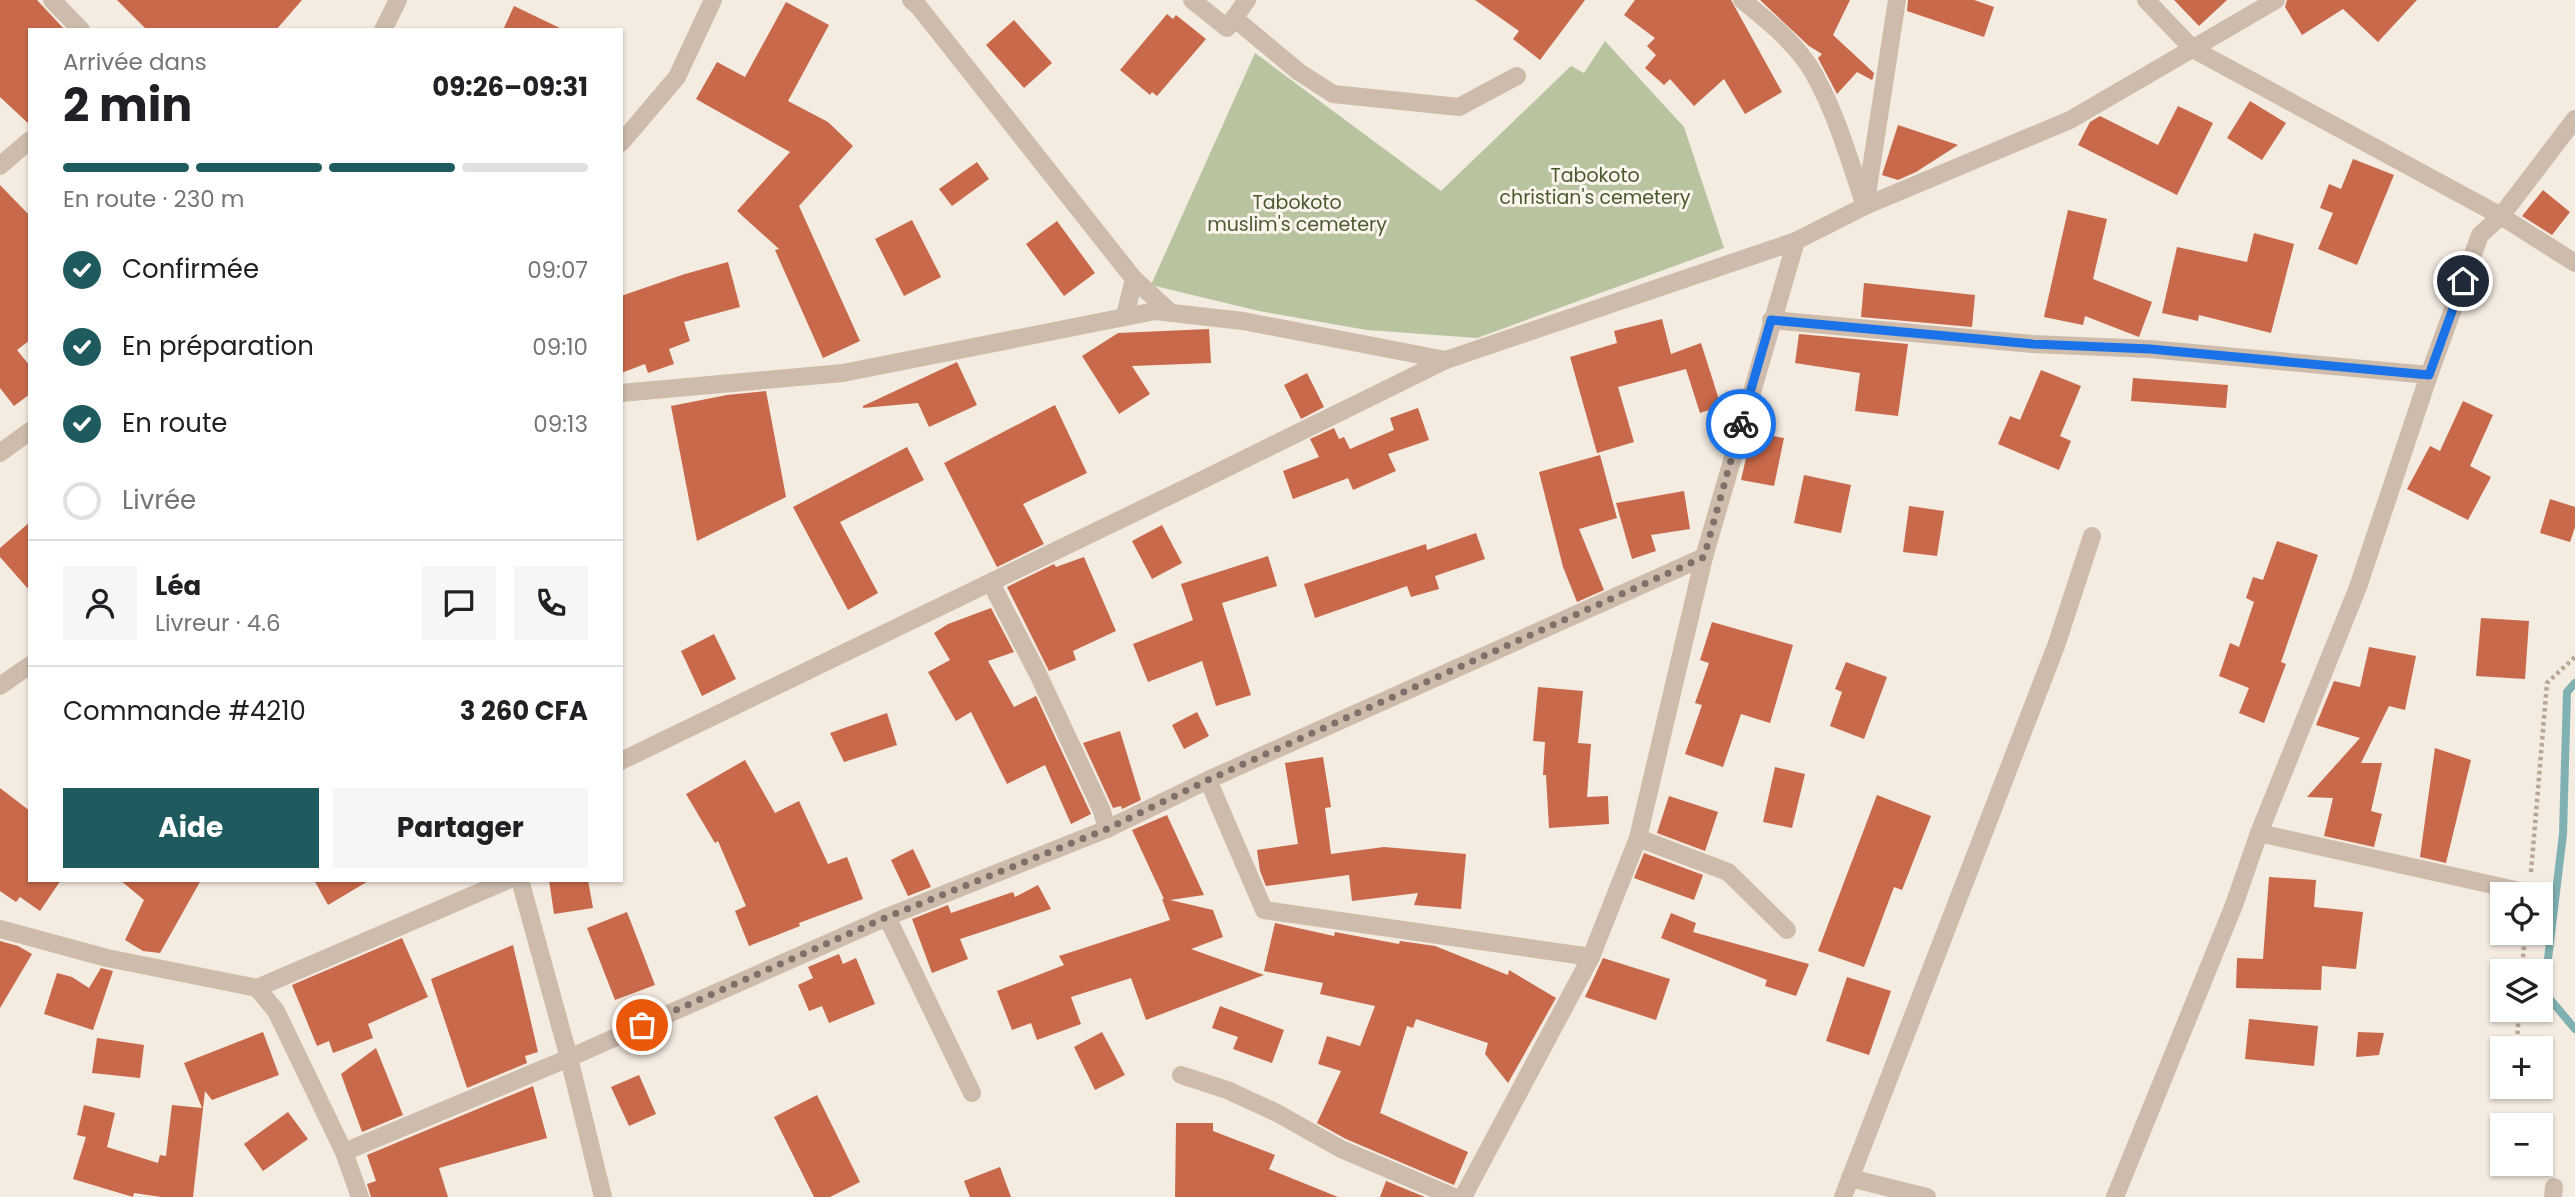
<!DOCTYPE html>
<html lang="fr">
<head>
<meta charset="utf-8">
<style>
  body { margin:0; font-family:Poppins,sans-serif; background:#f6f6f6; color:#202124; height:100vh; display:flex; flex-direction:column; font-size:26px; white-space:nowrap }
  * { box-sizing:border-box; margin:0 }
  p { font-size:23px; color:#757577 }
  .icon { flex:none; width:38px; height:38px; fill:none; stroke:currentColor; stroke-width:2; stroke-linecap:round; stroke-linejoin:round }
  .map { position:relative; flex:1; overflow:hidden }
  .details { position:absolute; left:28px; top:28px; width:595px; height:854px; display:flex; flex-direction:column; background:#fff; border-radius:0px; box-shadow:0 2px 5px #0004 }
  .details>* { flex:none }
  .buttons { position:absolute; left:2490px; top:882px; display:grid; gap:14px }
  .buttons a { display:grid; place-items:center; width:63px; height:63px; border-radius:0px; background:#fff; box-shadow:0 2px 5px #0004; font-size:35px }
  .pin { position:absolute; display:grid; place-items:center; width:60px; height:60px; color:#fff; margin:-30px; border:4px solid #fff; border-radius:50%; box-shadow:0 2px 7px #0007 }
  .courier { position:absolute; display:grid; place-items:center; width:70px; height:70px; margin:-35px; border:5px solid #1a73e8; border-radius:50%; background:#fff; color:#222; box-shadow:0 2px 9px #0007 }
  .head em { font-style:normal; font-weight:700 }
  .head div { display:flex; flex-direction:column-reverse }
  .head { display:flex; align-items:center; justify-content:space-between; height:119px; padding:0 35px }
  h1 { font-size:46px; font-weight:700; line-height:52px }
  .bar { display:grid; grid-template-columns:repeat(4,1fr); gap:10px 7px; align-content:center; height:84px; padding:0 35px }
  .bar i { height:9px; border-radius:5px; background:#e0e0e0 }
  .bar .on { background:#1f5a5e }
  .bar p { grid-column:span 4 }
  .line { display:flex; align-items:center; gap:18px; padding:0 35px; border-top:2px solid #e0e0e0 }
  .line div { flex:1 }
  .round { display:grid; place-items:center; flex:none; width:74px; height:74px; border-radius:0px; background:#f6f6f6 }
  ol { padding:0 35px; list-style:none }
  li { display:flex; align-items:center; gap:21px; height:77px }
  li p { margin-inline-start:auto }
  li .icon { padding:7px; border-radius:50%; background:#1f5a5e; color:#fff; stroke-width:4 }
  li:last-child { color:#757577 }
  li i { width:38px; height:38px; border:4px solid #e0e0e0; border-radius:50% }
  .button { display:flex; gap:14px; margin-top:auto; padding:14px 35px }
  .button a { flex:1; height:80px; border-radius:0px; background:#1f5a5e; color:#fff; font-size:28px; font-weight:700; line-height:80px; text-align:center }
  .button a+a { background:#f6f6f6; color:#202124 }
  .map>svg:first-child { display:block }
  .green { fill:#b8c4a0 }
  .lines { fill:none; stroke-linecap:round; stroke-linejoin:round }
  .stream { stroke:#7fb0b2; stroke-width:8 }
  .building { fill:#c8694b }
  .path { stroke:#b9a596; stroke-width:4.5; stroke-dasharray:3.5 3.5; stroke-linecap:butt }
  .minor { stroke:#cdbbac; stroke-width:18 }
  .done { stroke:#7c716b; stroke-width:7; stroke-dasharray:0 12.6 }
  .route { stroke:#1a73e8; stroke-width:9 }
  .labels { text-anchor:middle; stroke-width:6; stroke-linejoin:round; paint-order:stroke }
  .park-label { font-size:19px; fill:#4a5a2e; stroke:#fbf5ee }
</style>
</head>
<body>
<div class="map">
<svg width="2575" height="1197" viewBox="0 0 2575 1197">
  <rect width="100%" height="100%" fill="#f4ebe1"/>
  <polygon class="green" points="1605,41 1684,127 1724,248 1477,338 1367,330 1259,311 1151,285 1255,53 1441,191 1571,66 1584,73"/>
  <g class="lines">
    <polyline class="stream" points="2575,683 2567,692 2563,834 2544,992 2575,1029"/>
  </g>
  <g class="building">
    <polygon points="0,0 37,0 65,30 30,30 30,125 0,97"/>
    <polygon points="117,0 302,0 276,30 147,30"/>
    <polygon points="1475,0 1585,0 1540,60 1513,39 1519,31"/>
    <polygon points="1635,0 1731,0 1782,92 1745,114 1724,79 1694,106 1670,79 1664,85 1645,68 1656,55 1647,46 1655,38 1624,15"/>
    <polygon points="1760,0 1850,0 1833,35 1874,73 1873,78 1872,80 1857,72 1837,94 1818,58 1822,54 1809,46"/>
    <polygon points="1908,0 1974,0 1994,7 1984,37 1907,11"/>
    <polygon points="2174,0 2227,0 2199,26"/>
    <polygon points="2287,0 2417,0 2378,42 2343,9 2302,35 2285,7"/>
    <polygon points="786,2 829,25 788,101 828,122 853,146 799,206 860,341 823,358 775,250 779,249 737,211 790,152 696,99 717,62 745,77"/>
    <polygon points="514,6 564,30 503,30"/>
    <polygon points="1167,14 1173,19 1176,15 1206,39 1157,96 1152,92 1150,95 1120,70"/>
    <polygon points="1014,20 1052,63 1024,88 986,45"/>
    <polygon points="2250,101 2286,123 2262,160 2227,138"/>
    <polygon points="2178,106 2213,123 2177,195 2078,145 2090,122 2100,116 2158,145"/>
    <polygon points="1898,125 1958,145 1916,172 1898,180 1882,175"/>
    <polygon points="2353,159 2394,175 2357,265 2318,249 2333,213 2320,208 2329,184 2341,189"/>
    <polygon points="977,162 989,179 952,206 939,189"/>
    <polygon points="0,185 30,216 30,340 17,350 30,366 30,394 14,406 0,388"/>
    <polygon points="2543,190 2570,212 2552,235 2522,216"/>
    <polygon points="2068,210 2107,219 2093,279 2152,302 2139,337 2085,316 2083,325 2044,317"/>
    <polygon points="912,220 941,277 904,296 875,239"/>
    <polygon points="1057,221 1095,273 1064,296 1026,244"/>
    <polygon points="2254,233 2294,244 2271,333 2199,315 2198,321 2162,313 2177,247 2247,262"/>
    <polygon points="728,262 740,307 684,322 690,341 669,349 674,364 648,373 645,364 621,373 621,296 685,274"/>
    <polygon points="1864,283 1975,295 1972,327 1861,317"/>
    <polygon points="1662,319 1671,354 1701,343 1721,406 1700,413 1686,369 1618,387 1634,442 1597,453 1570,357 1617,343 1614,331"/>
    <polygon points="1209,329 1211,363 1132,366 1150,394 1119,414 1082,356 1118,333"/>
    <polygon points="1799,334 1908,344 1898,416 1855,411 1860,373 1795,363"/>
    <polygon points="957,362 977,405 929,427 918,403 863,408 863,406"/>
    <polygon points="2041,370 2081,386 2060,436 2071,441 2059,470 1998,444 2010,416 2020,420"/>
    <polygon points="1307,373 1324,407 1301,419 1284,385"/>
    <polygon points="2133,378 2228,385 2226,408 2131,401"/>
    <polygon points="766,391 786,497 697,541 671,406 727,395"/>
    <polygon points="2463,401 2493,415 2470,466 2491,477 2468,520 2407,489 2430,446 2440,451"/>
    <polygon points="1055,405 1087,473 1023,504 1044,544 997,567 944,463"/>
    <polygon points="1418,408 1429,440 1388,454 1396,471 1353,490 1348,478 1293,499 1283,471 1319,457 1310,439 1334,428 1339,439 1344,437 1350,449 1394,430 1390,418"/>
    <polygon points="1752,432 1784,438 1774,486 1741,480"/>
    <polygon points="907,447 924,480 840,522 878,593 848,610 793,507"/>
    <polygon points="1600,455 1617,518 1579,529 1604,590 1577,602 1563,567 1539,472"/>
    <polygon points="1804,475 1851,485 1841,533 1794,523"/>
    <polygon points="1684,491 1690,529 1651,535 1656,551 1632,559 1616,503"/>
    <polygon points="2550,499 2575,507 2575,527 2570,542 2540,533"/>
    <polygon points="1909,506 1944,511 1937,556 1903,552"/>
    <polygon points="30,522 30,591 0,557 0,548"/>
    <polygon points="1162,525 1182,563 1152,579 1132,541"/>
    <polygon points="1476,533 1485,559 1435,576 1439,589 1411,597 1407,586 1315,618 1304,584 1426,544 1427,550"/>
    <polygon points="2277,541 2318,555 2281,662 2286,664 2264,723 2239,713 2249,688 2219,676 2230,643 2239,647 2254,602 2246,598 2253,577 2263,580"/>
    <polygon points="1268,556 1277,586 1222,603 1251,695 1216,706 1202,661 1148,682 1133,644 1193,620 1181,584"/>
    <polygon points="1084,557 1116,631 1073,651 1076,660 1049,671 1007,587 1054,564 1056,567"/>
    <polygon points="991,608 1014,652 988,661 1014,707 1036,696 1091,814 1071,824 1045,765 1007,784 971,712 956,721 928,672 950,660 934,633 948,624"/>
    <polygon points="2481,618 2529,621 2525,679 2476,676"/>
    <polygon points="1712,622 1793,645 1770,723 1741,714 1723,767 1685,754 1702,705 1695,703 1709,663 1700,660"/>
    <polygon points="714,634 736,679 702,696 681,651"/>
    <polygon points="2369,647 2416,656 2405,710 2389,706 2361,763 2382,763 2371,811 2382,814 2374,847 2324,836 2333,798 2307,797 2360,738 2316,725 2334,681 2360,687"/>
    <polygon points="1846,662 1887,677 1864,739 1830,726 1842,692 1835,689"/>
    <polygon points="1538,687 1583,691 1578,743 1591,744 1587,797 1608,796 1609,824 1549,828 1546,775 1543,775 1545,742 1533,741"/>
    <polygon points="1197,712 1209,736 1184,749 1172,725"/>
    <polygon points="887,713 897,745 844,762 830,733"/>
    <polygon points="1120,731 1141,800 1122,809 1121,806 1113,808 1083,743"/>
    <polygon points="2435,748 2471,760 2446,863 2420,857"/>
    <polygon points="1323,757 1331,807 1325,808 1331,854 1384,847 1466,854 1461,909 1414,905 1418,893 1352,901 1349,875 1266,886 1260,871 1257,850 1298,844 1285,763"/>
    <polygon points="745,760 775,813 799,801 828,864 847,857 863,899 799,923 800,926 749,946 735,911 746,906 718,841 715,843 686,794"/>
    <polygon points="1775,767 1805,774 1792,828 1763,822"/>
    <polygon points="0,788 30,811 30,880 61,880 40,911 20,897 16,902 0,891"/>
    <polygon points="1877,795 1931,816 1902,890 1894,887 1864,967 1818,951"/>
    <polygon points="1669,796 1718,812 1705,851 1657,833"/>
    <polygon points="1167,815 1204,895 1170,900 1213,910 1223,937 1191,949 1264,975 1146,1020 1131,978 1071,997 1081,1024 1037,1040 1031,1023 1012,1030 997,991 1064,965 1059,956 1170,920 1162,899 1164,899 1132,830"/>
    <polygon points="913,849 931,887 908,896 891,860"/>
    <polygon points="1644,853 1703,875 1694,900 1634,878"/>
    <polygon points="2269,877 2316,880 2314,907 2363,912 2356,969 2322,966 2321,990 2236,988 2237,958 2263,959"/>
    <polygon points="120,880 201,880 160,953 143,951 125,940 144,900"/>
    <polygon points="314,880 370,880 328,905"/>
    <polygon points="549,880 588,880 593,908 554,914"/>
    <polygon points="1038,885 1051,909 960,939 968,959 932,973 912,919 948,905 951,913 1013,892 1015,897"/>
    <polygon points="627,912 655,985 615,1000 587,928"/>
    <polygon points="1671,913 1696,923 1693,932 1809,964 1796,996 1765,986 1767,980 1661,938"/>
    <polygon points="1275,923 1334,936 1335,932 1399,944 1400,941 1435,946 1508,975 1509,970 1556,998 1508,1083 1485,1054 1488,1043 1416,1019 1413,1028 1407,1026 1380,1113 1468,1152 1454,1185 1346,1139 1317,1123 1341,1071 1318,1064 1327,1036 1360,1046 1375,1006 1320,994 1323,983 1264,971"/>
    <polygon points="402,938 428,997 368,1024 373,1038 333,1053 329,1041 317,1046 292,985"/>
    <polygon points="0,941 18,946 32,954 0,1008"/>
    <polygon points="513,945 538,1052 525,1056 527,1063 467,1088 431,979"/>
    <polygon points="839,954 843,964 856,958 875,1004 829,1023 822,1006 809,1011 798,985 813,978 808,967"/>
    <polygon points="1603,958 1670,979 1656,1020 1585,997"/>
    <polygon points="101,968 113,971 93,1030 44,1014 57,973 72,977 89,988"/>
    <polygon points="1847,977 1891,991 1869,1055 1826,1041"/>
    <polygon points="1220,1006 1284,1030 1272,1063 1233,1049 1238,1037 1212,1028"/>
    <polygon points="2249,1019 2318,1026 2314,1066 2245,1059"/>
    <polygon points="263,1032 279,1075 212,1100 205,1091 193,1197 161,1197 134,1193 133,1197 73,1179 86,1137 77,1135 84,1105 115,1113 107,1147 158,1163 160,1155 166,1156 172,1105 202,1108 184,1063"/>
    <polygon points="1102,1032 1125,1075 1095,1090 1074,1047"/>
    <polygon points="2358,1032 2384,1033 2379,1055 2356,1057"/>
    <polygon points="97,1038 144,1045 140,1078 92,1073"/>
    <polygon points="376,1048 403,1115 362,1132 341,1074"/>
    <polygon points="639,1075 656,1114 629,1126 611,1087"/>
    <polygon points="533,1086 547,1138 439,1168 448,1197 371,1197 367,1184 376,1181 367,1155"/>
    <polygon points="817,1095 860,1182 830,1197 814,1197 774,1117"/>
    <polygon points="288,1112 308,1139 263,1171 244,1144"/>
    <polygon points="1176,1123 1213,1123 1213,1131 1275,1155 1269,1169 1338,1197 1175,1197"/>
    <polygon points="1000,1167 1011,1197 970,1197 964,1181"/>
    <polygon points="1386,1181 1425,1197 1380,1197"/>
  </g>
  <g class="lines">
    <g class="path">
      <polyline points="2531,872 2547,683 2575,657"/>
      <polyline points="2522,971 2525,933"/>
      <polyline points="2517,1041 2519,1010"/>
    </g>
    <g class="minor">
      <polyline points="52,0 81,30"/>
      <polyline points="911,0 919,7 1134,279 1125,316"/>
      <polyline points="1192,0 1227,28 1247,0"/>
      <path d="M1742 0C1767 20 1799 46 1814 74 1837 115 1850 162 1865 206"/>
      <polyline points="2146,0 2193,49 2501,216 2575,263"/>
      <polyline points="1234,18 1299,72 1333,94 1459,107 1517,76"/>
      <polyline points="383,30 398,0"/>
      <polyline points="621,143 677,77 713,0"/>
      <polyline points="0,166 30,140"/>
      <polyline points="1866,201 1897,0"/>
      <polyline points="1134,279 1171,313"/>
      <polyline points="1771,320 2033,344 2150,349 2429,375"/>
      <polyline points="621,393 843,373 1155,311 1243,321 1446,360"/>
      <polyline points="0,453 30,431"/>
      <polyline points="991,583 1038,674 1102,811 1107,829"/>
      <polyline points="0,686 30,665"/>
      <polyline points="621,761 1194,484 1446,360 1796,241 1865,206 2070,120 2276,0"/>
      <polyline points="1208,780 1264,910 1591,957"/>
      <polyline points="2259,833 2529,893"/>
      <polyline points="1638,838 1728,872 1787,930"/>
      <polyline points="520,880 569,1058 603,1197"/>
      <polyline points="887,917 972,1093"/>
      <polyline points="0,929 107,958 257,988 508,880"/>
      <polyline points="257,988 276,1011 344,1152 360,1197"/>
      <polyline points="1181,1075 1227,1090 1277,1113 1341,1149 1454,1197"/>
      <polyline points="344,1152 569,1058 887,917 1107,829 1208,780 1704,557"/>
      <polyline points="1850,1178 1927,1197"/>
      <polyline points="1463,1197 1591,957 1638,838 1704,557 1796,241"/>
      <polyline points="1843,1197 2056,646 2092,536"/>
      <polyline points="2115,1197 2234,905 2259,833 2358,587 2429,375 2480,235 2501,216 2575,119"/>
      <polyline points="2553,1197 2554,1187"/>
    </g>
  </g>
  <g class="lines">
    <polyline class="done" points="642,1025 887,917 1107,829 1208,780 1704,557 1741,424"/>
    <polyline class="route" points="1741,424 1771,320 2033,344 2150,349 2429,375 2463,281"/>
  </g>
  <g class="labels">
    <g class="park-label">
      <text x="1595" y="182">Tabokoto<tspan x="1595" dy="22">christian's cemetery</tspan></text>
      <text x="1297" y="209">Tabokoto<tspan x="1297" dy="22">muslim's cemetery</tspan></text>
    </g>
  </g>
</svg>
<div class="buttons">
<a><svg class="icon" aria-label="locate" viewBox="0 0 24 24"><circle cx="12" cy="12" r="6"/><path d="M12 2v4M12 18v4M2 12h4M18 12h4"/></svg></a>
<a><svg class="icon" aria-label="layers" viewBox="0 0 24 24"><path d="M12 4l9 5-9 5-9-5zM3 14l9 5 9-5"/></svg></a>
<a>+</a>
<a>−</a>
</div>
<div class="pin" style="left:642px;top:1025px;background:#ea580c"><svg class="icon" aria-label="bag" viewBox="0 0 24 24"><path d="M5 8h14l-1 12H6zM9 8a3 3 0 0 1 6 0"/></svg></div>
<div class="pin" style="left:2463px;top:281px;background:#1f2937"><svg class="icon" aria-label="home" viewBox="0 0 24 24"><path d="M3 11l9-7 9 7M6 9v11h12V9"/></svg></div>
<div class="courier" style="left:1741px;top:424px"><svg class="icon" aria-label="bike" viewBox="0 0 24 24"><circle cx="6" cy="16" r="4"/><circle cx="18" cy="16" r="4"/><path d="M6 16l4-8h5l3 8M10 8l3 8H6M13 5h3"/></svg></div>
<section class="details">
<div class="head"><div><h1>2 min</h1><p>Arrivée dans</p></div><em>09:26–09:31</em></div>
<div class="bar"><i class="on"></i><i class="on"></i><i class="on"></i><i></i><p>En route · 230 m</p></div>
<ol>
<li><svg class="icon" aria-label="check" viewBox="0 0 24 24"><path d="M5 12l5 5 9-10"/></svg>Confirmée<p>09:07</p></li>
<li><svg class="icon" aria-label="check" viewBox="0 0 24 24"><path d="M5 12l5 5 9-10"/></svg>En préparation<p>09:10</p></li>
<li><svg class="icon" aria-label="check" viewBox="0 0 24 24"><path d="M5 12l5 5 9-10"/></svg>En route<p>09:13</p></li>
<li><i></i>Livrée</li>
</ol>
<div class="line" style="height:126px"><a class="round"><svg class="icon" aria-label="person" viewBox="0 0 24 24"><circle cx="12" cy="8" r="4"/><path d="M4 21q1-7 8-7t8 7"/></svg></a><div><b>Léa</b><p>Livreur · 4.6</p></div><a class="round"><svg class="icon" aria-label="chat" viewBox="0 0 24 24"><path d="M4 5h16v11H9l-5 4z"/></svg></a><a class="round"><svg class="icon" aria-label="phone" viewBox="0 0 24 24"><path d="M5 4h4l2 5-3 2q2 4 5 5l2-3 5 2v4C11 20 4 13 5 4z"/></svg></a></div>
<div class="line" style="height:91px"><div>Commande #4210</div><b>3 260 CFA</b></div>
<div class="button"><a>Aide</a><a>Partager</a></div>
</section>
</div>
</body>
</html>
